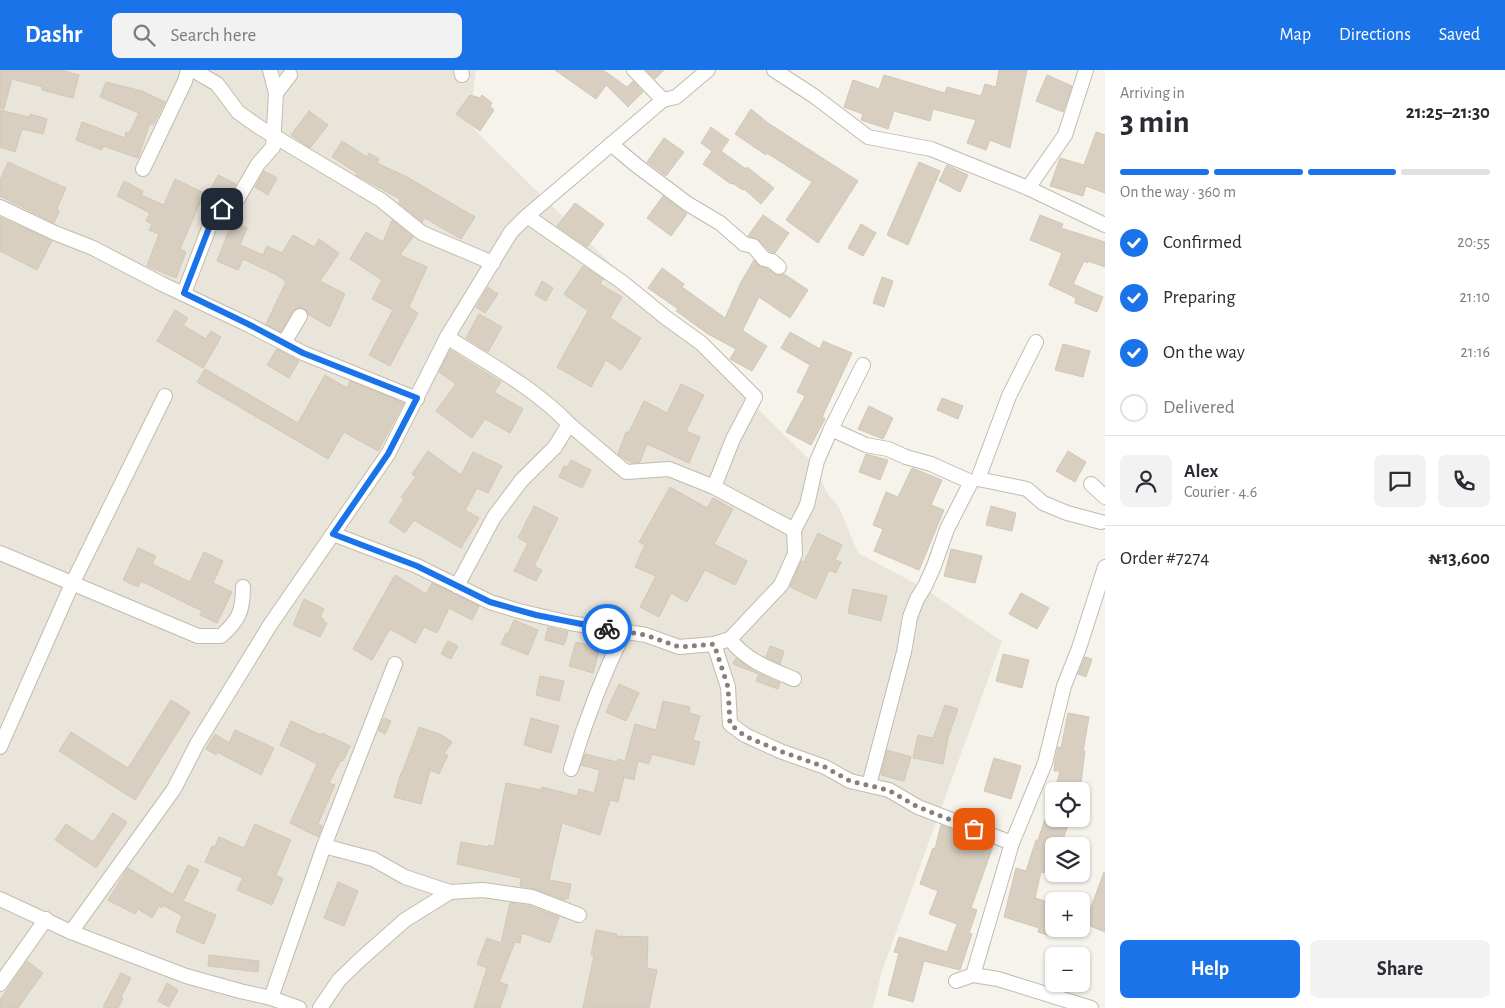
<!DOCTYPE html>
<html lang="en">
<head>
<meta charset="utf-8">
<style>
  body { margin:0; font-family:"Alegreya Sans",sans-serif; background:#f2f2f3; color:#2b2b33; height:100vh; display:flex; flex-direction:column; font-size:19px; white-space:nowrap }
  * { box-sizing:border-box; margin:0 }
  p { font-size:16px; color:#7c7c81 }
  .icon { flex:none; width:28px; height:28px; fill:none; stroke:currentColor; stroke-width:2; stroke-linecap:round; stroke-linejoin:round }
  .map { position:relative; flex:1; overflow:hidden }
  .sheet { display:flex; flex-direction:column; background:#fff; width:400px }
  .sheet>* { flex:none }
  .fabs { position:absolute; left:1045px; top:712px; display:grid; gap:10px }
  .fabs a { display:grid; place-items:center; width:45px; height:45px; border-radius:8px; background:#fff; box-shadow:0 1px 4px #0004; font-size:25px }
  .pin { position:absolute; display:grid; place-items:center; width:42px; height:42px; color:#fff; margin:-21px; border-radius:10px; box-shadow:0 2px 8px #0006 }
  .courier { position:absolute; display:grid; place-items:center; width:50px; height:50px; margin:-25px; border:4px solid #1a73e8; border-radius:50%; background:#fff; color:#222; box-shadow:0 1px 6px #0007 }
  .overview em { font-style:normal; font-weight:600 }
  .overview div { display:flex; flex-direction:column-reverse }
  .overview { display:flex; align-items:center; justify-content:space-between; height:85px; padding:0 15px }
  h1 { font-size:32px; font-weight:600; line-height:38px }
  .bar { display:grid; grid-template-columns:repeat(4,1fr); gap:8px 5px; align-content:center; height:60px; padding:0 15px }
  .bar i { height:6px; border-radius:4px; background:#e1e1e2 }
  .bar .selected { background:#1a73e8 }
  .bar p { grid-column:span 4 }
  .line { display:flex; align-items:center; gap:12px; padding:0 15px; border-top:1px solid #e1e1e2 }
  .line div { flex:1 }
  .round { display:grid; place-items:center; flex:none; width:52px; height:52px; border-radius:8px; background:#f2f2f3 }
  ol { padding:0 15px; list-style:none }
  li { display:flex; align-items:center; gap:15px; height:55px }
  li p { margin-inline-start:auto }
  li .icon { padding:5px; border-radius:50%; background:#1a73e8; color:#fff; stroke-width:4 }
  li:last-child { color:#7c7c81 }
  li i { width:28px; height:28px; border:2px solid #e1e1e2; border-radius:50% }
  .cta { display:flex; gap:10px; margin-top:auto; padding:10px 15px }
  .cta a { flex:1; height:58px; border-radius:8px; background:#1a73e8; color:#fff; font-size:20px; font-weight:600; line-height:58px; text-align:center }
  .cta a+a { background:#f2f2f3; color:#2b2b33 }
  header { display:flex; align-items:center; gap:30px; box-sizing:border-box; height:70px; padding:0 25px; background:#1a73e8; color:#fff }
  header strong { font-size:24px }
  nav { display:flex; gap:28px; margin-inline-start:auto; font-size:18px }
  .search { width:350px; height:45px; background:#f2f2f3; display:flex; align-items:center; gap:12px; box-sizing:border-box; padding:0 18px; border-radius:8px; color:#7c7c81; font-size:19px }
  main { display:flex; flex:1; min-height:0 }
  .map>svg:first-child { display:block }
  .residential { fill:#eae5da }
  .building { fill:#d8cfc1; stroke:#d3c7b4 }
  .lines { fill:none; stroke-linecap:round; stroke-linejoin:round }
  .minor-casing { stroke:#c2bbae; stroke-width:16 }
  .minor { stroke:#fff; stroke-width:14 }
  .done { stroke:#878178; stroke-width:5; stroke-dasharray:0 9 }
  .route { stroke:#1a73e8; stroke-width:6 }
</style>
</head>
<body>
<header>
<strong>Dashr</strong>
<div class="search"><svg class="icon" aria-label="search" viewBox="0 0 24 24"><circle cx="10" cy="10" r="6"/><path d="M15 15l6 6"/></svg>Search here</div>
<nav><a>Map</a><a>Directions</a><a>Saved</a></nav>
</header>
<main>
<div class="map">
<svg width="1105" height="938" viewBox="0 0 1105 938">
  <rect width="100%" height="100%" fill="#f6f3ec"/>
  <polygon class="residential" points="0,0 476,0 469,54 813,393 828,424 839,437 858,483 922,517 1002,571 882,901 873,938 0,938"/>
  <g class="building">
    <polygon points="0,0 61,0 79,5 73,28 42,20 43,17 12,9 4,39 0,38"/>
    <polygon points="555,0 603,0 627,17 633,11 643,22 628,37 606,15 596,29"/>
    <polygon points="646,0 664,0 655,9"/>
    <polygon points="999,0 1027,0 1010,78 990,70 986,80 967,73 976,50 933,39 930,51 894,41 888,59 861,50 863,44 844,37 853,10 879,19 884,5 945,23 947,17 981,26 985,14 996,17"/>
    <polygon points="1047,5 1072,16 1063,42 1036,31"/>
    <polygon points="106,12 142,21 165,32 153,55 150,53 138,88 103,76 102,80 76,70 82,52 125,68 126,62 129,63 139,43 100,27"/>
    <polygon points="470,25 480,28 482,25 492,33 490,36 494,40 480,61 456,44"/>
    <polygon points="751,39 768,53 858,111 818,173 786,150 812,112 767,83 766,85 735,64"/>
    <polygon points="0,40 29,47 30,44 47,49 43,64 22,59 15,82 0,77"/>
    <polygon points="309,41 328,55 310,78 291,65"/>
    <polygon points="711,57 729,70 721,81 746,99 747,97 774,118 761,134 744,119 743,120 732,113 731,114 703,94 712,81 701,73"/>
    <polygon points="1096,62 1105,65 1105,123 1086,116 1083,126 1050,116 1060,88 1084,95"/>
    <polygon points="664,68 684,82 666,106 647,92"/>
    <polygon points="342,71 367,87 369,83 379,89 377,93 407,107 475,147 461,169 425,148 422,152 399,133 400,129 356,105 357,103 332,87"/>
    <polygon points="8,92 66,118 57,138 59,142 54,153 0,126 0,110"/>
    <polygon points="919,92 940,101 908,175 887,165"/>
    <polygon points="947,95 968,105 960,122 939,111"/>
    <polygon points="264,101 277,108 268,125 255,117"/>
    <polygon points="218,105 236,114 227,130 210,121"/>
    <polygon points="175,109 204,123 180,179 186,182 176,208 147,196 159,164 149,160 152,154 146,151 150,143 117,126 124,111 143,121 141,125 164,135"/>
    <polygon points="663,126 687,144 671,166 647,148"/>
    <polygon points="575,133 604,154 587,177 557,156"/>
    <polygon points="763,145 789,163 775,183 769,181 759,170 748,166"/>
    <polygon points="1040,145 1063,154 1061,158 1105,172 1105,197 1088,191 1088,193 1084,191 1073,214 1103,227 1097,242 1075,233 1076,228 1049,215 1062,183 1030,170"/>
    <polygon points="0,147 52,171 37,200 0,181"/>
    <polygon points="392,150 413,167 400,185 427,197 409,237 418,243 390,296 369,285 393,240 372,229 382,210 350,189 366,162 383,172"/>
    <polygon points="232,152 247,158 240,175 263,185 267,176 282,183 293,165 314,177 319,169 339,183 320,211 345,224 330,257 309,245 305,239 301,237 293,241 281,262 266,254 286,212 277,205 243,189 238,200 217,191"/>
    <polygon points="861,154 876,163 863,186 848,178"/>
    <polygon points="754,190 758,195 768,199 777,205 784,204 808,220 790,248 759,227 743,259 743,261 767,276 752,301 730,289 736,279 708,264 676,241 678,239 648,218 662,198 684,214 682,217 725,248 741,212"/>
    <polygon points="583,196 603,209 600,214 622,227 610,248 641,268 621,300 606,290 591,317 557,297 588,241 564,224"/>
    <polygon points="882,207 893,211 884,237 873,233"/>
    <polygon points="542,211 553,218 546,231 535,225"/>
    <polygon points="488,217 498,224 485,243 476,237"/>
    <polygon points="175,240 188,248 183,255 206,269 211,261 221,267 203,298 157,271"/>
    <polygon points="479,244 502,257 488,282 466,268"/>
    <polygon points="790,262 820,279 823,271 852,283 822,347 825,349 811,375 786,362 805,326 797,322 810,295 781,278"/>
    <polygon points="1063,274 1090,281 1083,307 1055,300"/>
    <polygon points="277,279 299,291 289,308 267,295"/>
    <polygon points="450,280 501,312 494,322 523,339 510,363 485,349 472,368 436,341 456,314 439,302"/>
    <polygon points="205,299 298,353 325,305 347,318 350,311 404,333 378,381 344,362 328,389 197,312"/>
    <polygon points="681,314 704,325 686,361 700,367 689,393 647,374 640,392 633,393 625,389 618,384 626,362 629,362 644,331 667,343"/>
    <polygon points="942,328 963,336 958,349 937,340"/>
    <polygon points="869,336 893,348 883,369 858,359"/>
    <polygon points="428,381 461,405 473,382 502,396 488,423 477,418 465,440 479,448 461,478 414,450 405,463 389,452 404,429 401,427 416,407 412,404"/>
    <polygon points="1068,381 1086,392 1075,412 1056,401"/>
    <polygon points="866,384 888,390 880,410 859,402"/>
    <polygon points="571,390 591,400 582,418 559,407 564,396 567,397"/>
    <polygon points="912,398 942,410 931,435 944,440 919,500 874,481 883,459 873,455 886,422 898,427"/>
    <polygon points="670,417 707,438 713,428 733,439 714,474 747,491 735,515 705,500 687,532 671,523 659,547 640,537 656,506 635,497 645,475 639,472"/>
    <polygon points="534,436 558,448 534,496 542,500 536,511 514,501 528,473 518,468"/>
    <polygon points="991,436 1016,443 1012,461 986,455"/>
    <polygon points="818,463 842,475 835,490 841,492 836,503 829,500 816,529 790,517 801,491 804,492"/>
    <polygon points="138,478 156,486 152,494 190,512 204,482 223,491 213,513 232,522 217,553 200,545 202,541 141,511 138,517 123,510"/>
    <polygon points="951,479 982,486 975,513 944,506"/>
    <polygon points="395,505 426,524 432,513 479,536 472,550 449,538 437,563 424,557 415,573 390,559 372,590 353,579"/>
    <polygon points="853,519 887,526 881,551 848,543"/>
    <polygon points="1021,523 1049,538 1037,559 1009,544"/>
    <polygon points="304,529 324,539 320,547 324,549 323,552 327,553 320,567 293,555"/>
    <polygon points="514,550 538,560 528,585 501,574 506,563 508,564"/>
    <polygon points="548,557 568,562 564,575 545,570"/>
    <polygon points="448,571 458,576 451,589 441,584"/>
    <polygon points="576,572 600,578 593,603 569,596"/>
    <polygon points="770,576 784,581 780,594 766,587"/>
    <polygon points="1003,584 1029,590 1022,618 996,611"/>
    <polygon points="1085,587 1092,589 1086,607 1078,604"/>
    <polygon points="736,588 754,601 780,613 778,619 756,611 759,604 733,594"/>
    <polygon points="540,606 564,611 559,631 536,625"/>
    <polygon points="619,614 639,623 626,651 606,642"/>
    <polygon points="171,630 190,642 135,730 59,681 71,662 128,698"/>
    <polygon points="663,631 690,637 689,643 700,646 693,670 700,672 694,695 652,684 649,694 638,691 634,710 624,707 618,732 610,730 600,765 562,753 549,810 571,814 568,829 566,828 565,830 535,819 520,816 521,808 457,794 461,772 488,777 488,775 494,776 506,713 542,720 542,717 577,726 579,719 594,723 600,700 581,695 585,684 617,692 618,689 625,691 635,654 656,660"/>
    <polygon points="945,635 958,639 948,668 943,694 913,688 918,665 933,668"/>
    <polygon points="1068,643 1089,647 1083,681 1085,681 1080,721 1055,721 1060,701 1054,701 1055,690 1058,677 1061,678"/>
    <polygon points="384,648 391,651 385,664 378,660"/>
    <polygon points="531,648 559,656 551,683 524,675"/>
    <polygon points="291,651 321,665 322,663 350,676 343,691 341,690 329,713 335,715 318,754 322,756 318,767 290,753 317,694 280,675"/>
    <polygon points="419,657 442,665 452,672 444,684 448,685 439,704 430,700 421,734 394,727 401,703 402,703"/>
    <polygon points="235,660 274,678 261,705 217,682 216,685 206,679 215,664 229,673"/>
    <polygon points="887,680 911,687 904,711 881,705"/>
    <polygon points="994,688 1021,696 1011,729 984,721"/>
    <polygon points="113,743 127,752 96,798 55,770 66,754 93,772"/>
    <polygon points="1045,749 1070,749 1061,776 1054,774 1054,802 1045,799 1044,803 1041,802 1035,828 1054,834 1054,867 1038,862 1039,858 1004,847 1016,798 1026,801 1036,770 1038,770"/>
    <polygon points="255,754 291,770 276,805 283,809 272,835 237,820 243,808 205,792 212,776 215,777 219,767 244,778"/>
    <polygon points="941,755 993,776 971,838 977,840 969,863 972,864 960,900 924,891 913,932 888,925 899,883 894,882 899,867 947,882 957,854 929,844 938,821 920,814 933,778 935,779"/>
    <polygon points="188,795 199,800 183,831 216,845 204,874 176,862 182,846 163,835 162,838 159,836 152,848 138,839 135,844 108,830 128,798 173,825"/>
    <polygon points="1104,802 1105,802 1105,862 1085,854"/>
    <polygon points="338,812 358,821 344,856 324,848"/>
    <polygon points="510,833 530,836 559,847 550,873 522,863 520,873 515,872 499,912 508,915 500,938 474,938 487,898 477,894 487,868 501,873"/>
    <polygon points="596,860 617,864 616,866 648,867 647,898 657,900 649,938 583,938 594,885 591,885"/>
    <polygon points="209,885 259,891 258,902 208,896"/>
    <polygon points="27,891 43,903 18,938 0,938 0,930"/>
    <polygon points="121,903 131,908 121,927 123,928 118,938 105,938 103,937"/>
    <polygon points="167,913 178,920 169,937 158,931"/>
  </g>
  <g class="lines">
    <g class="minor-casing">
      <g id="minor">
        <polyline points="193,0 217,14 238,42 259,57 381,130 422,163 493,193"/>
        <polyline points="461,0 462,5"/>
        <polyline points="634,0 663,30"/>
        <polyline points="774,0 814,26 868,67 931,79 1028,118 1105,155"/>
        <polyline points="276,23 290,5"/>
        <polyline points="611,74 636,95 688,134 720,153 744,174 753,176 764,189 772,191 779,197"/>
        <polyline points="143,99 185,11 188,0"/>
        <polyline points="1028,118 1065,65 1086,0"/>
        <polyline points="0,137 55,163 93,178 162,214 249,255 303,283 417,329"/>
        <polyline points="527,146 622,212 665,247 701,273 755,327 733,369 714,417 794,460"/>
        <polyline points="184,223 214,145 223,139 231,140 258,94 273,77 276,23 270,0"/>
        <path d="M447 267C489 294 535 318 569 354L555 377 521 411 494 447 457 516"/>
        <polyline points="1036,272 1009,326 978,409 1027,419 1043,433 1067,443 1101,452"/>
        <polyline points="284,273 300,246"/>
        <polyline points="569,354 626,402 669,399 714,417"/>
        <polyline points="831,359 866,375 888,379 906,387 931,394 971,412 947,459 934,496 925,516 917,529 910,547 904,582 869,715"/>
        <polyline points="1091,414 1105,427"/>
        <path d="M333 464 417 496 490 532 519 541 570 553 646 565 679 577 714 574 730 569C745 590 770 599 794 609"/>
        <path d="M0 483 198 566H221C239 550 243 541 243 517"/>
        <polyline points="730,569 781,515 795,484 794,460 807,435 817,391 831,359 863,295"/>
        <polyline points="714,574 728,617 730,654 745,665 780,681 825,697 850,711 889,720 918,737 1012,773 1045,693 1064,616 1079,578 1105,497"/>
        <polyline points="0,677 72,514 165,326"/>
        <path d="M571 699C585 652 602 607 624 562"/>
        <polyline points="324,776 395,594"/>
        <polyline points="0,829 71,862 186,906 240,921 271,928 299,938"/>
        <polyline points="71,862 174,719 197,674 270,555 388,384 447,267 511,162 527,146 663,30 676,27 708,0"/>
        <polyline points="973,905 1012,773"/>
        <polyline points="956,911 973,905 998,909 1091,938"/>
        <polyline points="0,914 46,849"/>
        <polyline points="271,928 324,776 373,789 405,807 450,822"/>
        <polyline points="320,938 339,910 362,888 405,850 450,822 483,820 532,827 579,845"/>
      </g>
    </g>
    <use href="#minor" class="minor"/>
  </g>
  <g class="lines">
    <polyline class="done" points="607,559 646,565 679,577 714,574 728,617 730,654 745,666 780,681 825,697 850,711 888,720 918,737 974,759"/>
    <polyline class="route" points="222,139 214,145 184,223 248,254 303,283 417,328 388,384 333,464 417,496 490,532 536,545 607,559"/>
  </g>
</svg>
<div class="fabs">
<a><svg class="icon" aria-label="locate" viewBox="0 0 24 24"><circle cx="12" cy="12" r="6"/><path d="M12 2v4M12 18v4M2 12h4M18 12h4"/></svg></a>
<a><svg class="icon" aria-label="layers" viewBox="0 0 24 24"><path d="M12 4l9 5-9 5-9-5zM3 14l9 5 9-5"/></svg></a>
<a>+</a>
<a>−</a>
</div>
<div class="pin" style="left:974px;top:759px;background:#ea580c"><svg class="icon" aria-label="bag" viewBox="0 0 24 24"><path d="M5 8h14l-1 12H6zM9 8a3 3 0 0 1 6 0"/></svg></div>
<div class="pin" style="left:222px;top:139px;background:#1f2937"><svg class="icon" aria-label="home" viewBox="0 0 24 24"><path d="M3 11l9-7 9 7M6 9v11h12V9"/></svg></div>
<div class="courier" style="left:607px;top:559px"><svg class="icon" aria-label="bike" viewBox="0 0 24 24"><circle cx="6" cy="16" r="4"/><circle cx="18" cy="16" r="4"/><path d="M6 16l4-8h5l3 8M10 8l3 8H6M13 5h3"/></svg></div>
</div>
<section class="sheet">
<div class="overview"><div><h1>3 min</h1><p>Arriving in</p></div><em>21:25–21:30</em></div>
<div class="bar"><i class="selected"></i><i class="selected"></i><i class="selected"></i><i></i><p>On the way · 360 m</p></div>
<ol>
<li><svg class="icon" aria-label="check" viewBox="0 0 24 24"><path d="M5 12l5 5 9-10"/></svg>Confirmed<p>20:55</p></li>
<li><svg class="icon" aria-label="check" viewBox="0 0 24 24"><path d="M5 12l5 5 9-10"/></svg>Preparing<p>21:10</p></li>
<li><svg class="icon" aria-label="check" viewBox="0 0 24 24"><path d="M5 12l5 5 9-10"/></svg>On the way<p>21:16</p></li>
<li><i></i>Delivered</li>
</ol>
<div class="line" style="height:90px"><a class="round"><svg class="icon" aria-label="person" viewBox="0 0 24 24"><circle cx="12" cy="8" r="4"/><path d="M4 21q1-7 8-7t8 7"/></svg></a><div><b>Alex</b><p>Courier · 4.6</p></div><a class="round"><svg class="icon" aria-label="chat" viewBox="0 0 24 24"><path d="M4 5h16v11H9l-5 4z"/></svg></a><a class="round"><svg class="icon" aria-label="phone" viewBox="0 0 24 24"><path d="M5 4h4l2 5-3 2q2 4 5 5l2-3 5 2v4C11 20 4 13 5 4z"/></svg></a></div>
<div class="line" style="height:65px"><div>Order #7274</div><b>₦13,600</b></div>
<div class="cta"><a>Help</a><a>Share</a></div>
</section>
</main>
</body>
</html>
